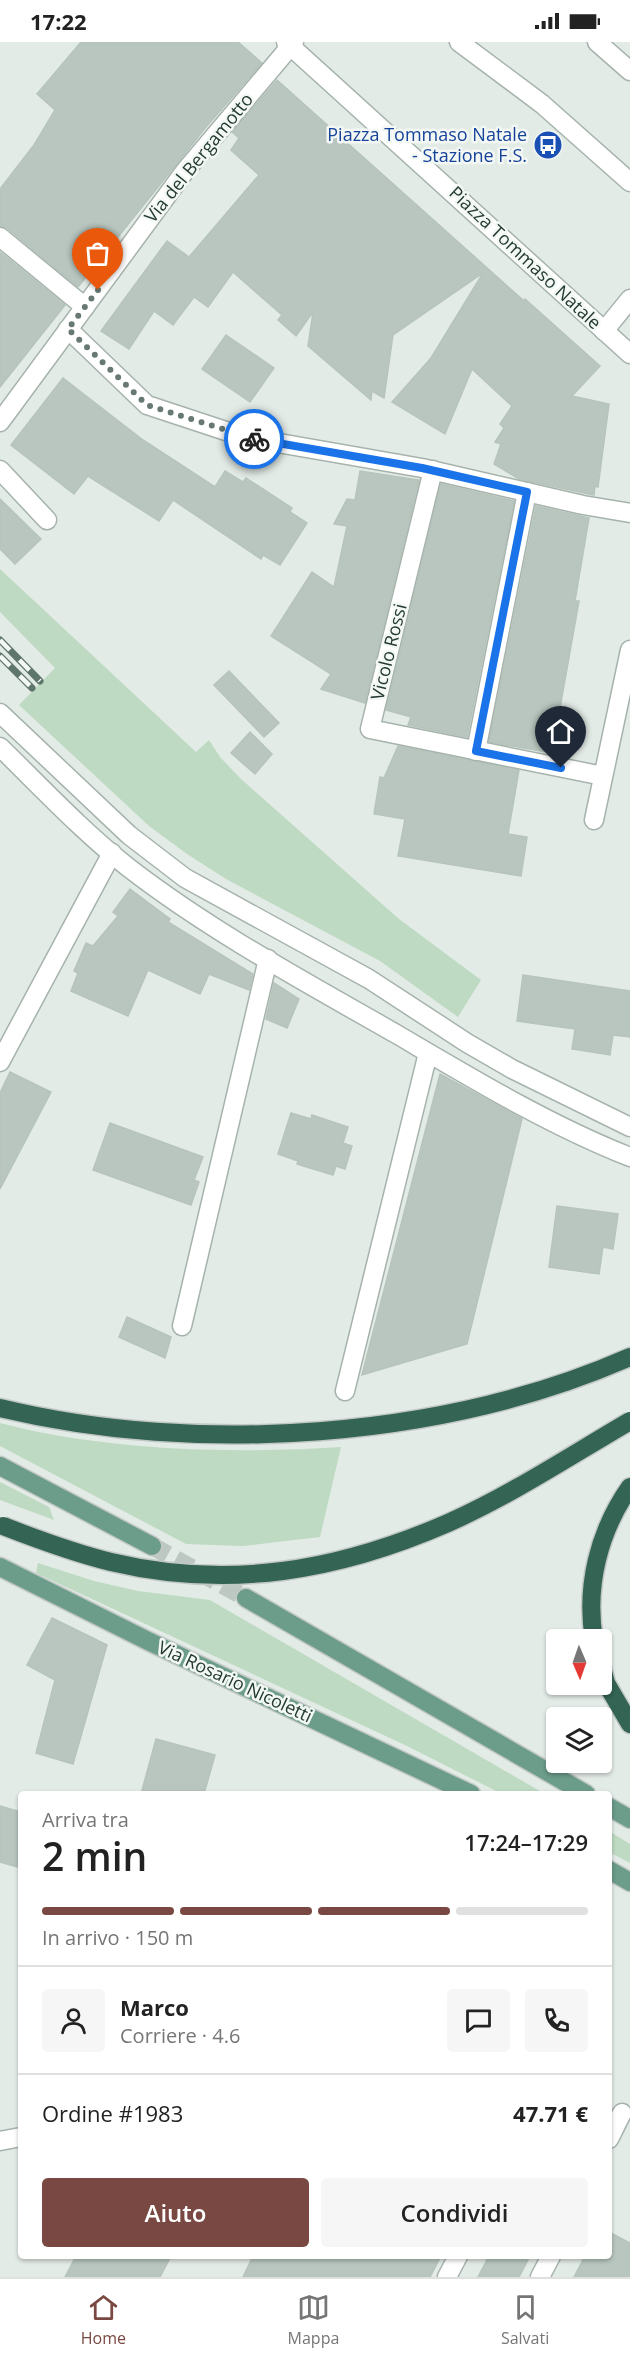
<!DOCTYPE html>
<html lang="it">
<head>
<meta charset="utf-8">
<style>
  body { margin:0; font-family:"Open Sans",sans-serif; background:#f6f6f6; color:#222; height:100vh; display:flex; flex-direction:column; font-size:22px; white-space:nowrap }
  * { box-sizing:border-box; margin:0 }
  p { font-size:20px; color:#767676 }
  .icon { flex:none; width:33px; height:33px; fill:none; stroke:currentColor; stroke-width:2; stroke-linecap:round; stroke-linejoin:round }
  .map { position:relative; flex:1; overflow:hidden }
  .side { position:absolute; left:18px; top:1749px; width:594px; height:468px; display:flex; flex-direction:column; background:#fff; border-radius:6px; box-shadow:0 2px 4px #0004 }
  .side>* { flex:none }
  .needle { width:39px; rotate:178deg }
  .controls { position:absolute; left:546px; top:1587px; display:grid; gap:12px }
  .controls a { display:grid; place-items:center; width:66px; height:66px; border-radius:6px; background:#fff; box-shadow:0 2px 4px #0004; font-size:30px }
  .pin { position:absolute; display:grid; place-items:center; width:51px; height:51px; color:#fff; margin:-62px -26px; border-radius:50% 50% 50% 0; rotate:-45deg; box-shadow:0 0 6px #0007 }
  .pin .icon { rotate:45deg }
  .courier { position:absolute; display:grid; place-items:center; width:60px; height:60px; margin:-30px; border:4px solid #1a73e8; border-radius:50%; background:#fff; color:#222; box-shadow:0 2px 8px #0007 }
  .overview em { font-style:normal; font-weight:600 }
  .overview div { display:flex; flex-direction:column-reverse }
  .overview { display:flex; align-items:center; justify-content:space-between; height:102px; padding:0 24px }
  h1 { font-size:39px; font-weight:600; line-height:45px }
  .bar { display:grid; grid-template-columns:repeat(4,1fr); gap:9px 6px; align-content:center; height:72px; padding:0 24px }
  .bar i { height:8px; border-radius:4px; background:#e0e0e0 }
  .bar .current { background:#794842 }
  .bar p { grid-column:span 4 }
  .line { display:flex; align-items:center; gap:15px; padding:0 24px; border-top:2px solid #e0e0e0 }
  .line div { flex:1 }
  .round { display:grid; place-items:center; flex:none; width:63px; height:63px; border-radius:6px; background:#f6f6f6 }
  .primary-button { display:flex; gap:12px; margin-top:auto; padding:12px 24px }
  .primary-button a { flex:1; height:69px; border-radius:6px; background:#794842; color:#fff; font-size:24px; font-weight:600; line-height:69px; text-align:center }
  .primary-button a+a { background:#f6f6f6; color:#222 }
  .status { display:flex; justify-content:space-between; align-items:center; height:42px; padding:0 30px; background:#fff; direction:ltr }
  .status svg { height:16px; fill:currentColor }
  .menu { display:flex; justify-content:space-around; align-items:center; height:84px; border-top:2px solid #e0e0e0; background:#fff; font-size:16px; color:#767676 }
  .menu a { display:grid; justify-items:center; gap:3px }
  .menu .current { color:#794842 }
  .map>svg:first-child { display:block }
  .green { fill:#bedac2 }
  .building { fill:#b8c6bf; stroke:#b6c4bc; stroke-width:1.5 }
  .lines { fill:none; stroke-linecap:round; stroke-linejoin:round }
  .minor-tunnel { stroke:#bdc8c2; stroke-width:18; stroke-dasharray:18 9; stroke-linecap:butt }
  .minor-casing { stroke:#a6b3ac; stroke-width:21 }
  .major-casing { stroke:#c2c8c6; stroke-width:21 }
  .highway-casing { stroke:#c2c8c6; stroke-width:21 }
  .minor { stroke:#fff; stroke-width:18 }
  .major { stroke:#6c9c8a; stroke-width:18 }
  .highway { stroke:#336454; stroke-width:18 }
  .rail-casing { stroke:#5f766d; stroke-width:7 }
  .rail { stroke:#f3f8f5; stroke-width:4.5; stroke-dasharray:14; stroke-linecap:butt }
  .highway-bridge-casing { stroke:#c2c8c6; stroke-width:21; stroke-linecap:butt }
  .highway-bridge { stroke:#336454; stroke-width:18 }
  .done { stroke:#677971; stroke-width:6; stroke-dasharray:0 10.8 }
  .route { stroke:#1a73e8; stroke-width:8 }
  .labels { text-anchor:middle; stroke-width:5; stroke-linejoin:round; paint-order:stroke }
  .transit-label { font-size:18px; fill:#164399; stroke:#f3f8f5; text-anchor:end }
  .street-label { font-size:18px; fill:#243b32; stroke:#f3f8f5 }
</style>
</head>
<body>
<div class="status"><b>17:22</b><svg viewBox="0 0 49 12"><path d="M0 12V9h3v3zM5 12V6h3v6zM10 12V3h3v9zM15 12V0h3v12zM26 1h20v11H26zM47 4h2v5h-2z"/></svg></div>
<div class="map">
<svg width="630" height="2235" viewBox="0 0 630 2235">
  <rect width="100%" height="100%" fill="#e3ebe6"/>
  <g class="green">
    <polygon points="0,527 196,710 209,698 220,715 241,737 399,877 481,938 458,975 380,919 226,837 187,812 149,784 19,663 55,626 0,570"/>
    <path d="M0 1381C107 1409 231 1412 341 1405L320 1495 243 1504 186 1502 0 1404Z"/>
    <polygon points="0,1440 49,1465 54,1478 0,1458"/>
    <polygon points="38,1521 94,1539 138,1549 210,1558 545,1752 502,1752 407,1704 36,1531"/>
    <polygon points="609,1789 630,1802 630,1821 609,1810"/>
  </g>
  <g class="building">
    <polygon points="81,0 238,0 262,21 206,85 78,245 7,186 0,184 0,147 34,103 55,68 37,52"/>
    <polygon points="277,38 524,259 525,257 600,324 572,354 609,362 598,445 595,444 594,453 519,437 494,422 501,402 495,400 504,386 500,382 512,364 472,327 445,392 392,360 431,316 483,231 393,293 384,356 372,349 371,358 308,304 313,270 296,294 278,278 282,273 233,230 208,265 194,255 173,283 154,269 129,307 101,289 167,199 189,215 259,133 231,108 239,96 232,90"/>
    <polygon points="0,210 65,263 0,345"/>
    <polygon points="226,293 274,326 250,360 202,327"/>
    <polygon points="63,336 143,398 215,445 225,429 243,440 246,436 292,466 290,470 307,481 280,523 263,513 261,517 173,458 159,479 88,434 74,452 11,403"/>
    <polygon points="360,429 419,438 365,661 321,647 331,632 271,594 312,530 334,545 347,484 334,482 347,457 355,458"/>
    <polygon points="441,442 514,459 467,695 408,683 411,675 386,668"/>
    <polygon points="0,457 41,497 15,522 0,507"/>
    <polygon points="536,464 589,476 575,559 579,559 552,711 489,700"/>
    <polygon points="229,629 279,681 264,695 214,643"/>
    <polygon points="250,690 272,712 255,732 231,711"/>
    <polygon points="398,704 519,728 508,792 527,795 521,834 398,814 405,777 374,772 380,735 384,736"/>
    <polygon points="130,847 170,877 168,880 253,932 249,948 209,932 200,952 148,928 128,974 71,949 78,931 74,929 86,901 93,904 118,874 113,870"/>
    <polygon points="523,933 630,949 630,995 613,993 610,1013 572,1007 575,987 517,979"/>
    <polygon points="274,941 299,957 287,986 266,977"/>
    <polygon points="10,1030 51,1050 0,1147 0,1051"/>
    <polygon points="440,1032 522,1077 467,1302 362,1333"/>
    <polygon points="291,1071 311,1077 312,1073 348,1085 343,1101 352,1104 345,1127 336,1124 333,1133 297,1122 298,1119 278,1112"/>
    <polygon points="110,1081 203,1115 194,1138 199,1140 191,1163 93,1128"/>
    <polygon points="557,1164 618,1172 613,1207 603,1205 599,1232 549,1225"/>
    <polygon points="127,1275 171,1295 165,1316 119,1295"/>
    <polygon points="52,1576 107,1603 73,1722 36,1711 55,1638 27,1623"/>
    <polygon points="156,1697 215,1713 204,1752 141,1752"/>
    <polygon points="0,1764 21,1770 21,1826 0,1820"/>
    <polygon points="609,2190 630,2201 630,2235 574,2235 585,2214 609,2214"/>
    <polygon points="76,2214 171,2214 160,2235 65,2235"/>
    <polygon points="253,2214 441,2214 430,2235 243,2235"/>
    <polygon points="489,2214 530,2214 519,2235 478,2235"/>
  </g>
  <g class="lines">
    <polyline class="minor-tunnel" points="152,1504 246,1556"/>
    <g class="minor-casing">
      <g id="minor">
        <polyline points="286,0 630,312"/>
        <polyline points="459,0 542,62 630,140"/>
        <polyline points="597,0 630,29"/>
        <polyline points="0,195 85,265"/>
        <polyline points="68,287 147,363 244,395 422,426 583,463 630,471"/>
        <polyline points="604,289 630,257"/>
        <polyline points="0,380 185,129 294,0"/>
        <polyline points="0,428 47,478"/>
        <polyline points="433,428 370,687 603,734"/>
        <polyline points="0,671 129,793 185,836 369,937 467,1001 512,1027 630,1085"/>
        <path d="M0 705C42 746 83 790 129 826 212 890 307 941 398 993 473 1037 549 1083 630 1115"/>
        <polyline points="476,709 527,450"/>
        <polyline points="594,778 630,608"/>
        <polyline points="0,1020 112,811"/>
        <polyline points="182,1284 268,917"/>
        <polyline points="345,1349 428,1011"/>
        <polyline points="609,2097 622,2071"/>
        <polyline points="0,2099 21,2095"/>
        <polyline points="447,2235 458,2214"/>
        <polyline points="540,2235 551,2214"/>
      </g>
    </g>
    <g class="major-casing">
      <g id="major">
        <polyline points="0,1424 152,1504"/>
        <polyline points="0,1525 148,1599 471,1752"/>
        <polyline points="246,1556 586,1752"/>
        <polyline points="609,1765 630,1777"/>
        <polyline points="609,1828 630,1840"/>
      </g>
    </g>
    <g class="highway-casing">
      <g id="highway">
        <path d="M0 1366C198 1414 443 1397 630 1315"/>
        <path d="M594 1598C585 1544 599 1489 630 1445"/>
        <polyline points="602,1626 606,1641 630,1682"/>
      </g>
    </g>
    <use href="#minor" class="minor"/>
    <use href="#major" class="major"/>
    <use href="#highway" class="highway"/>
    <g class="rail-casing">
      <g id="rail">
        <polyline points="0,598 40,639"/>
        <polyline points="0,614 32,646"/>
      </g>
    </g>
    <use href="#rail" class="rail"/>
    <g class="highway-bridge-casing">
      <path id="highway-bridge" d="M3 1484C39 1498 74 1511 111 1520 229 1548 338 1529 448 1481 511 1453 570 1414 630 1379"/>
    </g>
    <use href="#highway-bridge" class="highway-bridge"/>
  </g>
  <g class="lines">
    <polyline class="done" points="98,248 68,287 147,363 254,397"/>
    <polyline class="route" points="254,397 422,426 527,450 476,709 561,726"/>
  </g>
  <defs>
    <g id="bus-disc" transform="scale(1.5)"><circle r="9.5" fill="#1a4fb4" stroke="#f3f8f5"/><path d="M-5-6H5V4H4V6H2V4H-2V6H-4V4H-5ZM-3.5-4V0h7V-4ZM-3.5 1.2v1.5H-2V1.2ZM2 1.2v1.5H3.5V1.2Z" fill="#fff"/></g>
  </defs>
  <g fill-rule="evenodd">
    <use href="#bus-disc" x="548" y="103"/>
  </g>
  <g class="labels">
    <g class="transit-label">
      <text x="527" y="99">Piazza Tommaso Natale<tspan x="527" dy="21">- Stazione F.S.</tspan></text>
    </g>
    <g class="street-label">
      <text transform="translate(199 116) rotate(-51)" y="6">Via del Bergamotto</text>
      <text transform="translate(525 216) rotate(43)" y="6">Piazza Tommaso Natale</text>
      <text transform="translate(389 610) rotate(-76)" y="6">Vicolo Rossi</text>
      <text transform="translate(235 1640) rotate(25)" y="6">Via Rosario Nicoletti</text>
    </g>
  </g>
</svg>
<div class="controls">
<a><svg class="needle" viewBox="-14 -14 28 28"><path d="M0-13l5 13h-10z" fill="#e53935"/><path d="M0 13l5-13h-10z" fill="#767676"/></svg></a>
<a><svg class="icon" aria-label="layers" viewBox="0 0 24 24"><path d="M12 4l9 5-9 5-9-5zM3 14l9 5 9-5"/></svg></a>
</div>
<div class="pin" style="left:98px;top:248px;background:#ea580c"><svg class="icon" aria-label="bag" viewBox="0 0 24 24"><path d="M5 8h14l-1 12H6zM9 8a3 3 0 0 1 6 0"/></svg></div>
<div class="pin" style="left:561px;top:726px;background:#1f2937"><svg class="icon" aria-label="home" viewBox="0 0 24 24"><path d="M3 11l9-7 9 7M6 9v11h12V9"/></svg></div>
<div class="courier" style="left:254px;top:397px"><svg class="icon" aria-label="bike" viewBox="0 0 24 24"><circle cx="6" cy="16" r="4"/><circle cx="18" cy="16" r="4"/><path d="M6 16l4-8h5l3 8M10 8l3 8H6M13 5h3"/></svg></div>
<section class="side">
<div class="overview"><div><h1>2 min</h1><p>Arriva tra</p></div><em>17:24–17:29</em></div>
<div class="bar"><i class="current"></i><i class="current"></i><i class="current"></i><i></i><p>In arrivo · 150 m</p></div>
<div class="line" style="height:108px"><a class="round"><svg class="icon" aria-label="person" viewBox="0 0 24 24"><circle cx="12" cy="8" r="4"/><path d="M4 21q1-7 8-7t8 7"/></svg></a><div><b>Marco</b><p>Corriere · 4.6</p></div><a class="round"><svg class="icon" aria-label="chat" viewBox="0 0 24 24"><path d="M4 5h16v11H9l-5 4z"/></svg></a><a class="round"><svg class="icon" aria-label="phone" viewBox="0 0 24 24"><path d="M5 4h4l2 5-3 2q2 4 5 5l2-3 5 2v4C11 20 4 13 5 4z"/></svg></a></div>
<div class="line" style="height:78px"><div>Ordine #1983</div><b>47.71 €</b></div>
<div class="primary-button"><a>Aiuto</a><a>Condividi</a></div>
</section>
</div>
<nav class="menu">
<a class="current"><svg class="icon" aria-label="home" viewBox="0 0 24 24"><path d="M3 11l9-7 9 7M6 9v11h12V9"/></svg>Home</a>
<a><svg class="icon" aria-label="map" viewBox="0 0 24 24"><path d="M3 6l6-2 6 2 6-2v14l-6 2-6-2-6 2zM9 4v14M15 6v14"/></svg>Mappa</a>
<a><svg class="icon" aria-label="saved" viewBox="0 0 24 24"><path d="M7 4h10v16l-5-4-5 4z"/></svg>Salvati</a>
</nav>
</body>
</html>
